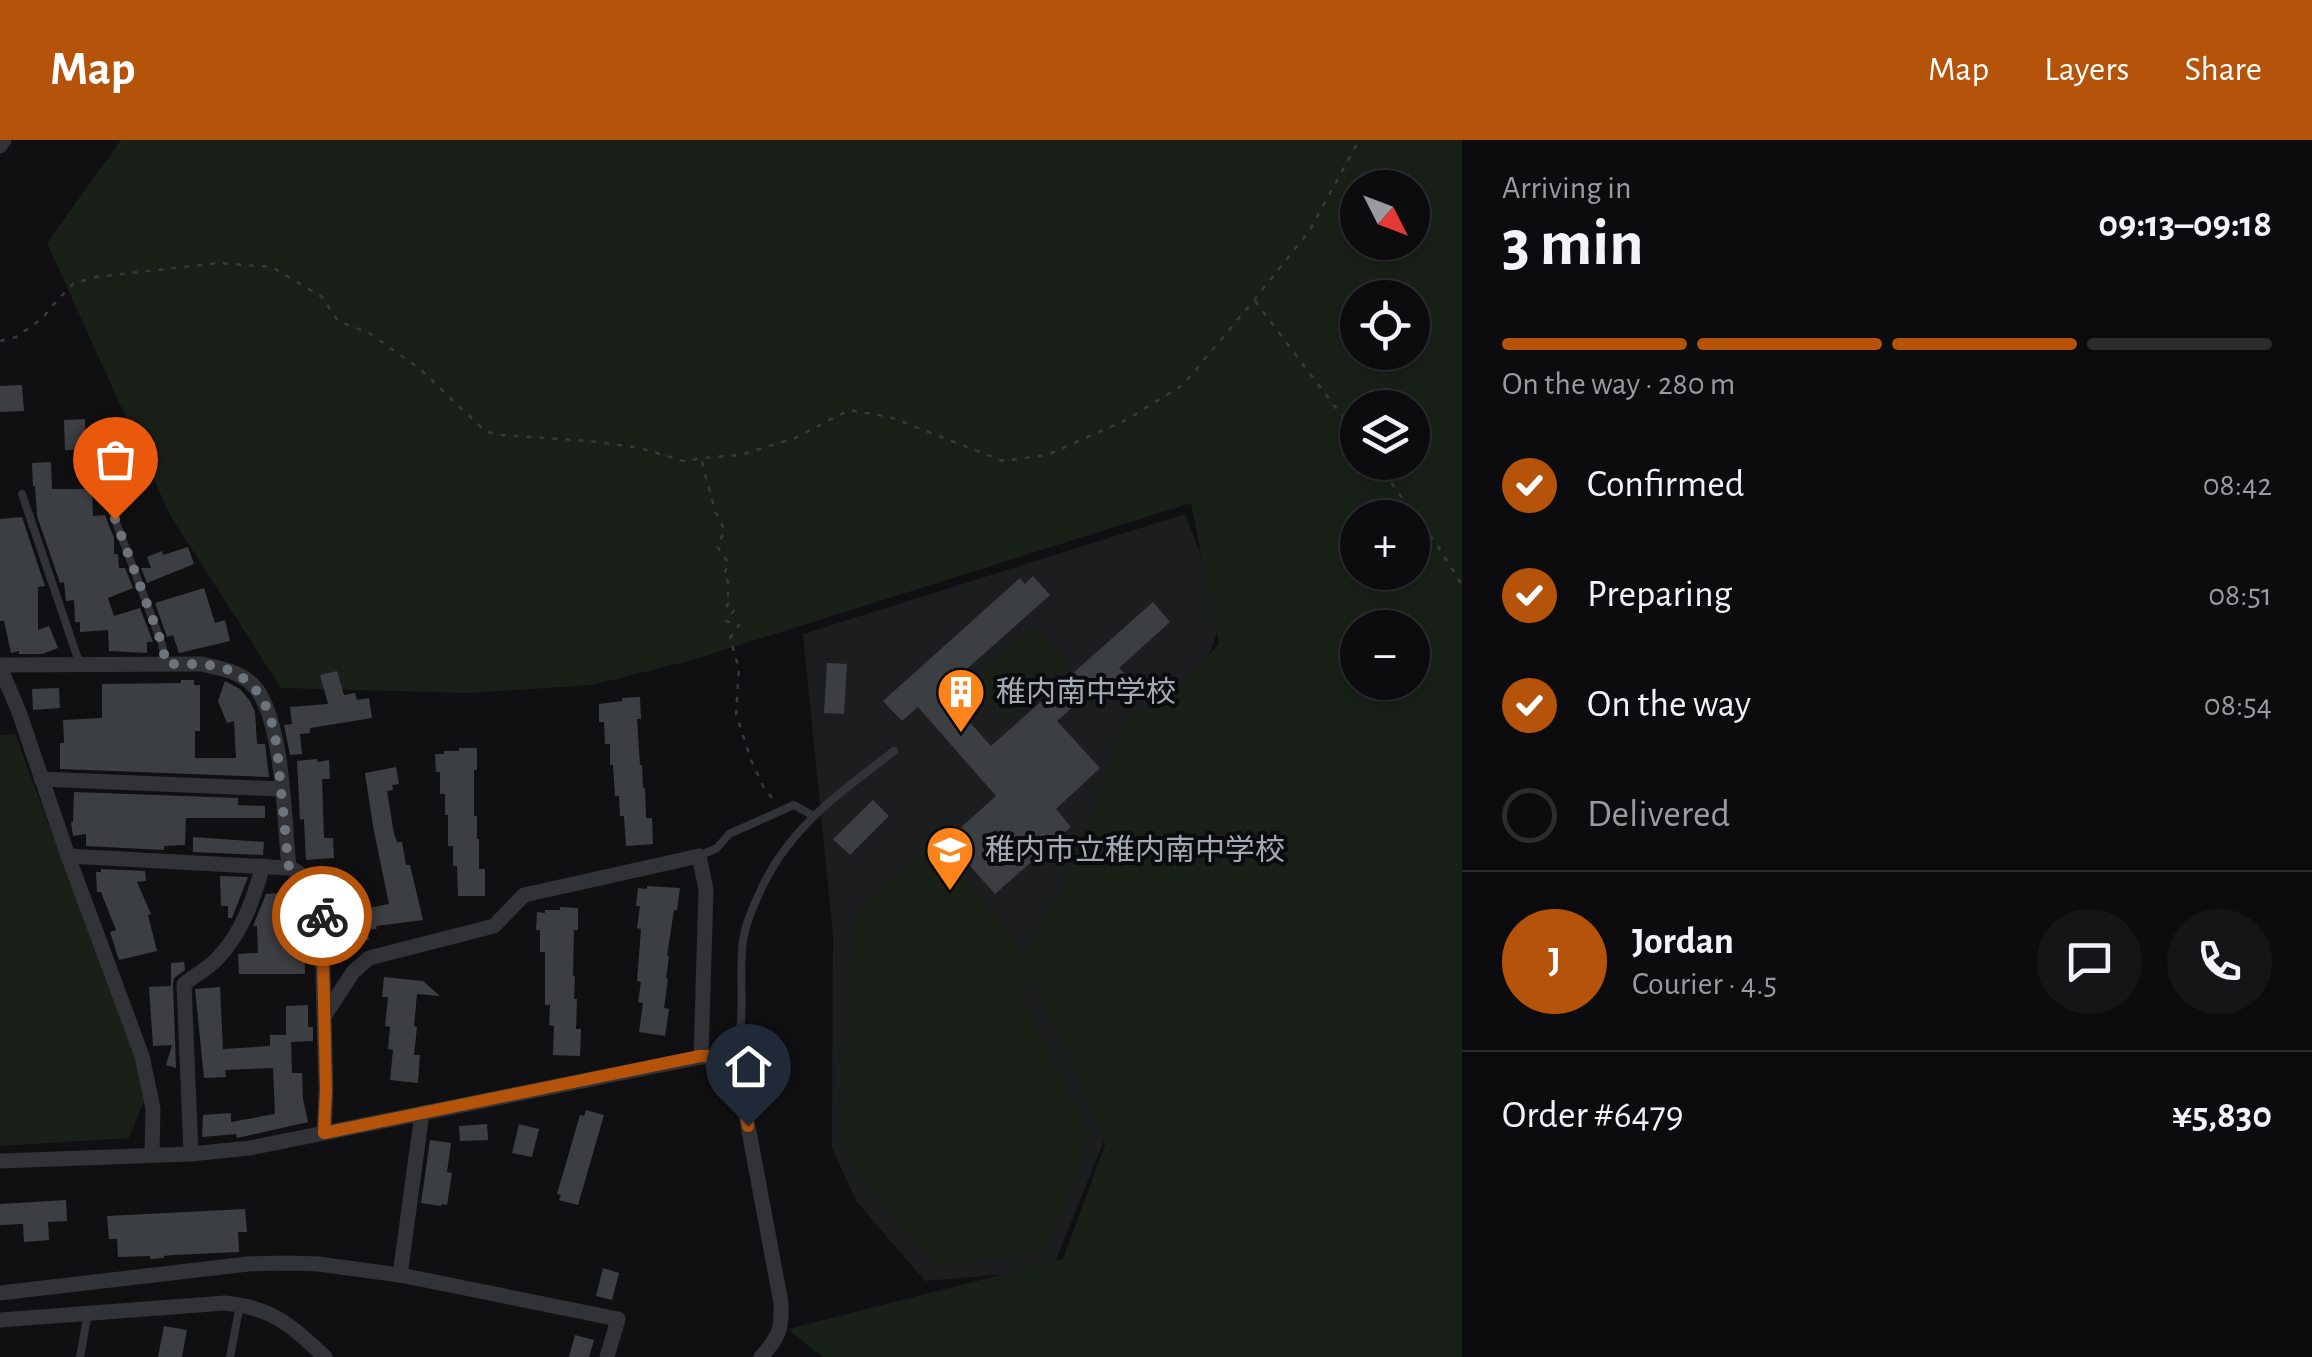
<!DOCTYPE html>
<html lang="en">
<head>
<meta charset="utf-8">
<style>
  body { margin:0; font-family:"Alegreya Sans","Noto Sans JP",sans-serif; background:#151517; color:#f1f3f6; height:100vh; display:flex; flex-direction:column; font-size:38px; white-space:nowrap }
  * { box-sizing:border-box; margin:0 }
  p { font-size:32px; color:#9a9b9e }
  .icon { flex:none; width:55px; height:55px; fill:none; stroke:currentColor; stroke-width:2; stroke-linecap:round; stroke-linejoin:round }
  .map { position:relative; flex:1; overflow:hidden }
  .sheet { display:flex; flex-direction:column; background:#0c0c0e; width:850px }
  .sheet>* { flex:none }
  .needle { width:65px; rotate:132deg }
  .tools { position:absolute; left:1340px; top:30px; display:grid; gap:20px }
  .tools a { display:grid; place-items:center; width:90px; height:90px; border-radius:50%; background:#0c0c0e; box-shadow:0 5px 15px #0003,0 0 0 2px #2c2c2e; font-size:50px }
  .pin { position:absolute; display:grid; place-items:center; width:85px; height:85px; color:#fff; margin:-102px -42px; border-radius:50% 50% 50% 0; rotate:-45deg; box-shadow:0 0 10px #0007 }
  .pin .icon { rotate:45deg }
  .courier { position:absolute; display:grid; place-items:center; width:100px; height:100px; margin:-50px; border:8px solid #b45309; border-radius:50%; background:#fff; color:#222; box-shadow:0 2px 12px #0007 }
  .overview em { font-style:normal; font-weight:600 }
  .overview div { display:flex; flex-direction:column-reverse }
  .overview { display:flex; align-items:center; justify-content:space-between; height:170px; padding:0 40px }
  h1 { font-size:65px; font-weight:600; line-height:75px }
  .bar { display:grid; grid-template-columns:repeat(4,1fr); gap:15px 10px; align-content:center; height:120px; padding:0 40px }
  .bar i { height:12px; border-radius:8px; background:#2c2c2e }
  .bar .selected { background:#b45309 }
  .bar p { grid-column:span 4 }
  .line { display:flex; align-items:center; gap:25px; padding:0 40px; border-top:2px solid #2c2c2e }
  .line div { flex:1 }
  .round { display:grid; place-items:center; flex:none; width:105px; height:105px; border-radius:52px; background:#151517 }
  ol { padding:0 40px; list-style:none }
  li { display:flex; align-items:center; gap:30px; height:110px }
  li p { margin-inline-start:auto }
  li .icon { padding:10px; border-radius:50%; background:#b45309; color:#fff; stroke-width:4 }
  li:last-child { color:#9a9b9e }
  li i { width:55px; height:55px; border:5px solid #2c2c2e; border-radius:50% }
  header { display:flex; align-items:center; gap:60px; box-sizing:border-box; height:140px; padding:0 50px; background:#b45309; color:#fff }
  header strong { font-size:48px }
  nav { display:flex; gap:55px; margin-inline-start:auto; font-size:35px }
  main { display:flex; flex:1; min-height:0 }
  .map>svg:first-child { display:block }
  .built { fill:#1c1d1f }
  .green { fill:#182018; fill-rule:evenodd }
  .building { fill:#3c3f42 }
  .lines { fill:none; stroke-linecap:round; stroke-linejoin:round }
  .path { stroke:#373a3e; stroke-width:2.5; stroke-dasharray:5 8; stroke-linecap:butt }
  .service { stroke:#313337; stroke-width:8 }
  .minor { stroke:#313337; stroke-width:15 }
  .done { stroke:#6e747b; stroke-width:10; stroke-dasharray:0 18 }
  .route { stroke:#b45309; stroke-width:12 }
  .labels { text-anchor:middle; stroke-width:8; stroke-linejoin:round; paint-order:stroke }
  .poi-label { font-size:30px; fill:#a0aab4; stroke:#0b0b0d; text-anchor:start }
</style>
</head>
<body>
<header>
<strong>Map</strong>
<nav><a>Map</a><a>Layers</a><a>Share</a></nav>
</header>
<main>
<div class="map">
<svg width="1462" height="1217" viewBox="0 0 1462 1217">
  <rect width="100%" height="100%" fill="#101012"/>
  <polygon class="built" points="1185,374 1223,474 1194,560 1105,998 1052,1130 925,1141 857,1062 832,1008 833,796 803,494"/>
  <g class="green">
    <path d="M121 0H1462V1217H822L788 1189 1063 1119 1105 1005 1030 829 1025 863 1090 995 1046 1113 936 1126 862 1041 839 996 854 775 935 700 1025 813 1061 750 1127 578 1179 547 1219 504 1191 363 692 520 592 545 469 553 281 548 170 375 47 103ZM1358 48H1412V102H1358ZM1358 158H1412V212H1358ZM1358 268H1412V322H1358ZM1358 378H1412V432H1358ZM1358 488H1412V542H1358Z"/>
    <polygon points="1034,485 1069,523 1005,581 970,542"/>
    <polygon points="15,594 148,951 129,998 0,1006 0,595"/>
  </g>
  <g class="building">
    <polygon points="22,245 24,271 0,272 0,246"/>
    <polygon points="85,279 86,309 65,310 64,280"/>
    <polygon points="51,322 52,349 92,349 93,376 105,375 114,398 114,414 118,414 119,428 125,428 133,448 108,458 114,476 140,468 153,502 147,502 147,513 109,511 108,490 80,492 80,482 75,482 74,460 66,461 64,442 60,443 37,376 35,346 33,346 32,323"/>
    <polygon points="22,377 45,446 38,447 38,490 49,486 58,508 42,514 19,514 19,511 11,513 4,481 0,481 0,379"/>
    <polygon points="188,407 194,424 147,443 141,428 151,428 147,417 162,411 163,415"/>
    <polygon points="1033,436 1050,455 942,551 991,606 1153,462 1170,482 1119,528 1127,536 1102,558 1094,548 1057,581 1100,628 1056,669 1071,687 995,754 947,700 996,656 918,567 902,581 883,561 1020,438 1025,444"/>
    <polygon points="204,448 215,483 225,480 230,501 179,513 173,495 167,497 155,463"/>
    <polygon points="827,523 847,524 844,574 824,573"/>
    <polygon points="337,531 344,555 355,553 357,560 369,558 372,578 310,588 310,593 300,594 302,614 290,615 284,585 292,584 290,567 328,564 320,535"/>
    <polygon points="181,540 194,540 194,545 200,545 200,591 195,591 195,618 236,618 234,581 227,583 218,561 225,541 240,549 250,561 255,572 257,604 265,604 269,637 60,629 60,603 64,603 63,580 102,578 102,544 181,543"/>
    <polygon points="59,548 60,568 33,570 32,549"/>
    <polygon points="640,557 641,579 637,579 640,625 642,625 643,648 645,648 646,678 652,678 653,704 626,706 624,676 620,676 619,656 615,656 613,625 610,625 610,604 605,604 604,582 599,582 599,564 622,561 622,558"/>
    <polygon points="459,608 477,608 477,630 474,630 474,676 477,676 477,699 479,699 479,729 485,729 485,756 458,756 457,726 453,726 453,706 448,706 448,675 445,675 445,654 440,654 440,632 436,632 435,614 444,614 444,611 459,611"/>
    <polygon points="317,619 318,622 329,620 330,639 322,639 324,698 333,698 334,718 306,720 304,679 300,680 297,621"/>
    <polygon points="396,627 399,644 392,645 393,650 387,651 394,694 397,702 402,702 406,725 410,725 423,780 376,786 377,789 367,790 369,800 356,802 353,771 389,764 373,686 365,633"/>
    <polygon points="74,652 238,658 238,665 265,666 265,678 186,678 185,705 164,706 164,710 86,706 86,694 73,696 71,682 73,682"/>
    <polygon points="873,660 889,676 850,715 833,699"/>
    <polygon points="193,697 264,702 263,715 193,712"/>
    <polygon points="101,729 145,731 146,741 137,742 151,774 148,775 157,811 119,820 110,792 116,790 101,752 97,752 96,732 101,732"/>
    <polygon points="220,736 248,737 232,778 228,778 228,766 221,766"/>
    <polygon points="647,746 680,748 677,770 674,770 667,816 669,816 666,838 668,839 664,868 669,869 665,896 639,892 643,863 638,862 641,842 637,841 641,789 637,788 640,766 636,766 638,748 647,749"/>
    <polygon points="297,749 300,787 310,787 310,804 304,804 305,834 239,834 238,814 258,813 257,786 253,786 266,754 280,753 280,750"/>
    <polygon points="560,767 578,768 578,790 574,790 573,836 575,836 574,859 577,859 576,889 581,889 580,916 553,915 554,886 549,885 550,865 545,865 545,812 540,812 540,790 536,790 537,772 545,773 545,770 560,770"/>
    <polygon points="184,822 185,830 174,838 173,844 176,928 166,925 172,905 153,906 149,847 171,846 171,823"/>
    <polygon points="384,837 423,841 440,856 417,854 414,886 417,887 414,915 420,915 418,943 390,940 393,910 388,909 390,887 385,886 388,857 382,857"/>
    <polygon points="220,847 223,909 270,906 270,895 286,895 286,866 308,865 308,887 313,887 313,901 291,902 292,933 302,933 303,959 308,982 237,998 236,994 202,997 203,975 231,973 231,982 275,974 273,928 225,930 226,937 204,938 195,849"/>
    <polygon points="586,970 604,975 578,1065 559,1060 561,1055 557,1054 580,975 584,976"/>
    <polygon points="487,984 488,1000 460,1001 459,986"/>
    <polygon points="519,984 539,989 532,1017 512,1013"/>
    <polygon points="430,1000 451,1003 447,1032 452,1033 447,1065 442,1064 441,1066 421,1063"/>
    <polygon points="66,1060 67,1081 48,1082 49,1100 24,1102 23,1084 0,1085 0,1064"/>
    <polygon points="245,1069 247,1092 238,1092 239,1112 172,1115 164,1116 164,1118 150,1119 150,1116 118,1117 117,1099 109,1099 107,1076"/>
    <polygon points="603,1128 619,1133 612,1160 596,1156"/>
    <polygon points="164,1186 187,1190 182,1217 158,1217"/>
    <polygon points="575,1195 594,1200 589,1217 569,1217"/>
  </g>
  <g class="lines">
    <g class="path">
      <polyline points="1255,161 1358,297"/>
      <polyline points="0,201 16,197 43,178 51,167 74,143 96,137 219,123 272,127 322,157 338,181 369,193 420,229 486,292 502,295 590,301 640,308 687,322 699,318"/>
      <polyline points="1376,322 1439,408 1462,445"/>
      <polyline points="772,658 764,648 751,620 736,574 739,529 730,498 739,485 726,481 735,469 727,466 731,459 728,455 728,441 723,435 729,424 717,406 725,391 715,371 701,318 740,315 795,298 849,270 890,277 1003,321 1047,315 1126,280 1183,245 1254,160 1310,90 1359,0"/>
    </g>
    <g class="service">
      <polyline points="91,316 162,504 166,523"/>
      <polyline points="22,354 80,525"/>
      <polyline points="699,716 717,708 729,694 794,665 812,675"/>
      <path d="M735 915C747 876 738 839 743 800 745 784 752 770 758 756 787 688 839 654 894 611"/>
      <polyline points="80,1217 88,1173"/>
      <polyline points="230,1217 240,1164"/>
    </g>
    <g class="minor">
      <polyline points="0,6 4,0"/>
      <path d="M0 525 201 524C220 528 238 531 252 544 284 575 284 683 289 728 303 732 314 749 321 761L326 950 324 993"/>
      <polyline points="0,527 19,572 68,716 142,916 153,968 152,1014"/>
      <polyline points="41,639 281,649"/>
      <polyline points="68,716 289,728"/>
      <polyline points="325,875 353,832 369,818 494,786 524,755 699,716 706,749 701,917"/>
      <path d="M191 1014 184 844C194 836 207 829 216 820 242 794 253 760 263 726"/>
      <path d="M0 1021 191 1014 250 1008 701 917 735 916 781 1163C782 1190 779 1197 761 1217"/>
      <polyline points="400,1135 422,973"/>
      <polyline points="0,1153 248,1124 289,1123 318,1124 400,1135 618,1179 607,1217"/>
      <path d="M0 1180 225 1163C274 1168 290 1185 325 1217"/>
    </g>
  </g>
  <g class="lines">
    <path class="done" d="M115 379 162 504 166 524C188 524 215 522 235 533 277 555 277 609 281 651 284 677 286 703 289 728 308 736 321 756 322 776"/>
    <polyline class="route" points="322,776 326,950 324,993 700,916 735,916 748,986"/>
  </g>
  <defs>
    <g id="building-pin" transform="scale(2.5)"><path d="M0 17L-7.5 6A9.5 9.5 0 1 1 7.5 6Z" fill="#ff831b" stroke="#0b0b0d"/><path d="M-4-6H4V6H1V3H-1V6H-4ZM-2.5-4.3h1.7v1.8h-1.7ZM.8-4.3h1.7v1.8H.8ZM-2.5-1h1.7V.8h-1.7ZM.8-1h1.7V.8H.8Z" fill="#fff"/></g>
    <g id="school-pin" transform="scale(2.5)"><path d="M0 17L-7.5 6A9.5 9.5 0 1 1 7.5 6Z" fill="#ff831b" stroke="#0b0b0d"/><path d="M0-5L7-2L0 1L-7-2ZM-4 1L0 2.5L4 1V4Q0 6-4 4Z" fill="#fff"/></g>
  </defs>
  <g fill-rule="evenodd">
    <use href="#building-pin" x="961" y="552"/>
    <use href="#school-pin" x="950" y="710"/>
  </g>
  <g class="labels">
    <g class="poi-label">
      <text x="996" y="562">稚内南中学校</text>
      <text x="985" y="720">稚内市立稚内南中学校</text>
    </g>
  </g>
</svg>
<div class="tools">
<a><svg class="needle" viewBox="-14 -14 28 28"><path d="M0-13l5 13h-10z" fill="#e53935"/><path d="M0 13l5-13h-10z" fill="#9a9b9e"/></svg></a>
<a><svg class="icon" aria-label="locate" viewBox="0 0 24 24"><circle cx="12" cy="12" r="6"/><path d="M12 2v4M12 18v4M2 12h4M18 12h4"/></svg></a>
<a><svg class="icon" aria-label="layers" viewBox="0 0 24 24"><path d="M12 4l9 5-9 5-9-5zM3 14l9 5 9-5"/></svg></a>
<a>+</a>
<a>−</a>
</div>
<div class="pin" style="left:115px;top:379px;background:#ea580c"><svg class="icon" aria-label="bag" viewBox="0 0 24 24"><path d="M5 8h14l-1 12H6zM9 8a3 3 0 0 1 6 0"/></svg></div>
<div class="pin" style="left:748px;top:986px;background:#1f2937"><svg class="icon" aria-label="home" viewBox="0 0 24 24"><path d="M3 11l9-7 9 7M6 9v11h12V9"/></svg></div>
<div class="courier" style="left:322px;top:776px"><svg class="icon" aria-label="bike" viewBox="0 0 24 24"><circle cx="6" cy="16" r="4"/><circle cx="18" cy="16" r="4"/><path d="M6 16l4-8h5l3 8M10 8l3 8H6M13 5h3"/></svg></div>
</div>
<section class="sheet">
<div class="overview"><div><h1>3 min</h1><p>Arriving in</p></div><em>09:13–09:18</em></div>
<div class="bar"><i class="selected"></i><i class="selected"></i><i class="selected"></i><i></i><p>On the way · 280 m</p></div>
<ol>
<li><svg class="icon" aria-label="check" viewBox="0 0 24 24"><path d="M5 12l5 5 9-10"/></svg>Confirmed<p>08:42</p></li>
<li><svg class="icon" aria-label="check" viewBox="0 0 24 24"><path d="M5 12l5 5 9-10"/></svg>Preparing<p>08:51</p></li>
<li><svg class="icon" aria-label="check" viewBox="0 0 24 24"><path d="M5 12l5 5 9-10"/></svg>On the way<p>08:54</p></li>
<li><i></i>Delivered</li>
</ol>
<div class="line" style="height:180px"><b class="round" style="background:#b45309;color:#fff">J</b><div><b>Jordan</b><p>Courier · 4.5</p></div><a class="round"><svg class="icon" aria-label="chat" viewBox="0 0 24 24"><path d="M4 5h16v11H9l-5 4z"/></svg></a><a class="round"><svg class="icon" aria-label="phone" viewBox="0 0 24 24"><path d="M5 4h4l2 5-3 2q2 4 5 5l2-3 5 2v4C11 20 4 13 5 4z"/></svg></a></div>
<div class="line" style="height:130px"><div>Order #6479</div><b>¥5,830</b></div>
</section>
</main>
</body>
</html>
